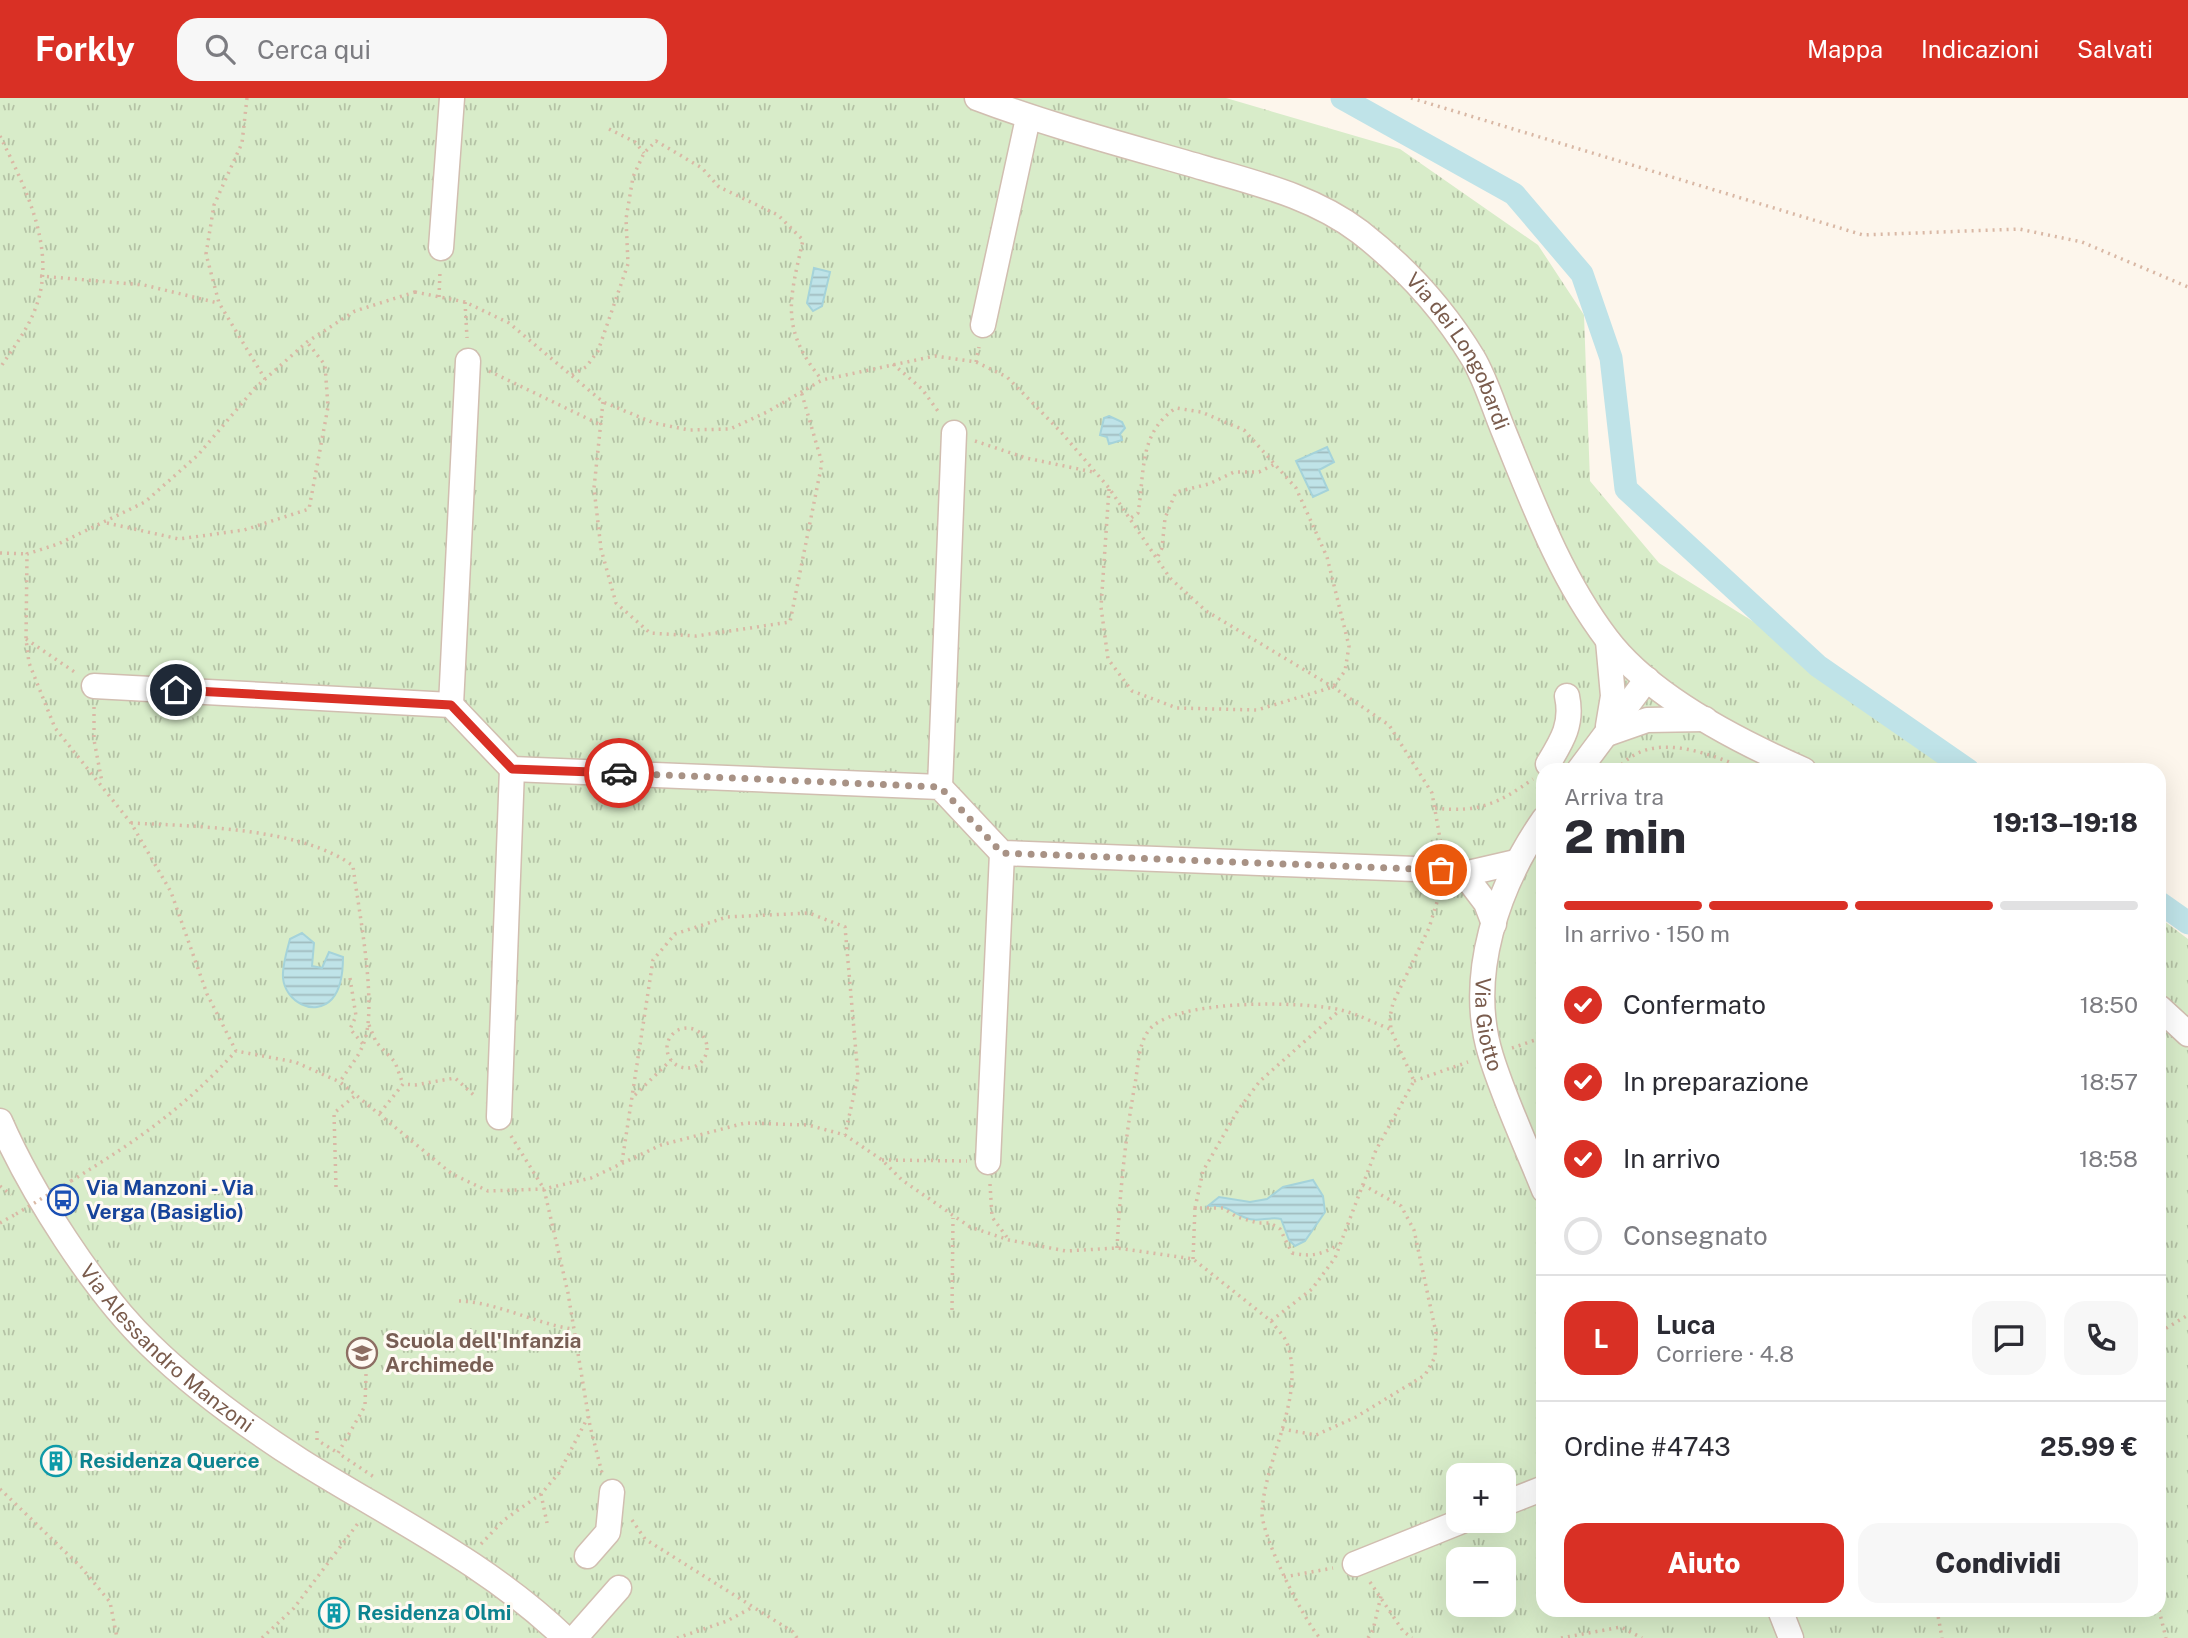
<!DOCTYPE html>
<html lang="it">
<head>
<meta charset="utf-8">
<style>
  body { margin:0; font-family:"Public Sans",sans-serif; background:#f7f7f7; color:#2b2b33; height:100vh; display:flex; flex-direction:column; font-size:26px; white-space:nowrap }
  * { box-sizing:border-box; margin:0 }
  p { font-size:23px; color:#7c7c81 }
  .icon { flex:none; width:38px; height:38px; fill:none; stroke:currentColor; stroke-width:2; stroke-linecap:round; stroke-linejoin:round }
  .map { position:relative; flex:1; overflow:hidden }
  .details { position:absolute; left:1536px; top:665px; width:630px; height:854px; display:flex; flex-direction:column; background:#fff; border-radius:21px; box-shadow:0 7px 28px #0002 }
  .details>* { flex:none }
  .fabs { position:absolute; left:1446px; top:1365px; display:grid; gap:14px }
  .fabs a { display:grid; place-items:center; width:70px; height:70px; border-radius:14px; background:#fff; box-shadow:0 7px 28px #0002; font-size:35px }
  .pin { position:absolute; display:grid; place-items:center; width:60px; height:60px; color:#fff; margin:-30px; border:4px solid #fff; border-radius:50%; box-shadow:0 2px 7px #0007 }
  .courier { position:absolute; display:grid; place-items:center; width:70px; height:70px; margin:-35px; border:5px solid #d93025; border-radius:50%; background:#fff; color:#222; box-shadow:0 2px 9px #0007 }
  .summary em { font-style:normal; font-weight:800 }
  .summary div { display:flex; flex-direction:column-reverse }
  .summary { display:flex; align-items:center; justify-content:space-between; height:119px; padding:0 28px }
  h1 { font-size:46px; font-weight:800; line-height:52px }
  .bar { display:grid; grid-template-columns:repeat(4,1fr); gap:10px 7px; align-content:center; height:84px; padding:0 28px }
  .bar i { height:9px; border-radius:5px; background:#e1e1e2 }
  .bar .current { background:#d93025 }
  .bar p { grid-column:span 4 }
  .line { display:flex; align-items:center; gap:18px; padding:0 28px; border-top:2px solid #e1e1e2 }
  .line div { flex:1 }
  .round { display:grid; place-items:center; flex:none; width:74px; height:74px; border-radius:21px; background:#f7f7f7 }
  ol { padding:0 28px; list-style:none }
  li { display:flex; align-items:center; gap:21px; height:77px }
  li p { margin-inline-start:auto }
  li .icon { padding:7px; border-radius:50%; background:#d93025; color:#fff; stroke-width:4 }
  li:last-child { color:#7c7c81 }
  li i { width:38px; height:38px; border:4px solid #e1e1e2; border-radius:50% }
  .primary-button { display:flex; gap:14px; margin-top:auto; padding:14px 28px }
  .primary-button a { flex:1; height:80px; border-radius:21px; background:#d93025; color:#fff; font-size:28px; font-weight:800; line-height:80px; text-align:center }
  .primary-button a+a { background:#f7f7f7; color:#2b2b33 }
  header { display:flex; align-items:center; gap:42px; box-sizing:border-box; height:98px; padding:0 35px; background:#d93025; color:#fff }
  header strong { font-size:33px }
  nav { display:flex; gap:38px; margin-inline-start:auto; font-size:24px }
  .search { width:490px; height:63px; background:#f7f7f7; display:flex; align-items:center; gap:18px; box-sizing:border-box; padding:0 24px; border-radius:21px; color:#7c7c81; font-size:26px }
  .map>svg:first-child { display:block }
  .park { fill:url(#park-tufts); fill-rule:evenodd }
  .water { fill:url(#water-rules); stroke:#a5d3da; stroke-width:2 }
  .lines { fill:none; stroke-linecap:round; stroke-linejoin:round }
  .canal { stroke:#bfe3e8; stroke-width:23 }
  .minor-casing { stroke:#d1beb0; stroke-width:27 }
  .path { stroke:#d9b8a5; stroke-width:3.5; stroke-dasharray:2 5; stroke-linecap:butt }
  .minor { stroke:#fff; stroke-width:24 }
  .path-bridge { stroke:#d9b8a5; stroke-width:3.5; stroke-dasharray:2 5; stroke-linecap:butt }
  .done { stroke:#a89285; stroke-width:7; stroke-dasharray:0 12.6 }
  .route { stroke:#d93025; stroke-width:9 }
  .labels { text-anchor:middle; stroke-width:6; stroke-linejoin:round; paint-order:stroke }
  .street-label { font-size:21px; fill:#7a5c4d; stroke:#fffaf3 }
  .transit-label { font-size:21px; font-weight:bold; fill:#164399; stroke:#fffaf3; text-anchor:start }
  .education-label { font-size:21px; font-weight:bold; fill:#785e54; stroke:#fffaf3; text-anchor:start }
  .culture-label { font-size:21px; font-weight:bold; fill:#0d838f; stroke:#fffaf3; text-anchor:start }
</style>
</head>
<body>
<header>
<strong>Forkly</strong>
<div class="search"><svg class="icon" aria-label="search" viewBox="0 0 24 24"><circle cx="10" cy="10" r="6"/><path d="M15 15l6 6"/></svg>Cerca qui</div>
<nav><a>Mappa</a><a>Indicazioni</a><a>Salvati</a></nav>
</header>
<div class="map">
<svg width="2188" height="1540" viewBox="0 0 2188 1540">
  <defs>
    <pattern id="park-tufts" width="24" height="20" patternUnits="userSpaceOnUse" patternTransform="scale(1.75)"><rect width="24" height="20" fill="#d8ecc9"/><path d="M3 7l-1-3M5 7V3M7 7l1-3M15 17l-1-3M17 17v-4M19 17l1-3" fill="none" stroke="#b4c2a5"/></pattern>
    <pattern id="water-rules" width="6" height="5" patternUnits="userSpaceOnUse" patternTransform="scale(1.75)"><rect width="6" height="5" fill="#bfe3e8"/><path d="M0 2.5h6" fill="none" stroke="#a0bbbe"/></pattern>
  </defs>
  <rect width="100%" height="100%" fill="#fdf6ec"/>
  <path class="park" d="M0 0H1226L1400 51 1538 147 1584 217 1590 383 1659 465 1767 532 1875 616 1954 672H1544V1512H2160V820L2188 841V1540H0ZM1458 1377H1503V1423H1458ZM1458 1461H1503V1507H1458Z"/>
  <g class="water">
    <polygon points="814,170 830,174 822,208 813,213 807,205"/>
    <polygon points="1109,318 1122,324 1125,330 1120,336 1122,342 1109,346 1107,339 1100,337 1104,320"/>
    <polygon points="1327,349 1334,364 1319,372 1328,392 1313,399 1296,363"/>
    <path d="M302 835 314 845 312 868 322 870 329 854 343 859C343 872 342 890 332 901 314 920 285 903 283 880 282 868 287 853 290 841Z"/>
    <path d="M1313 1082 1323 1098 1325 1114 1305 1143 1295 1148 1289 1142 1281 1121C1269 1118 1257 1125 1246 1120 1231 1114 1226 1106 1208 1108L1219 1099 1250 1104 1267 1101 1283 1089Z"/>
  </g>
  <g class="lines">
    <g class="canal">
      <polyline points="1342,0 1514,96 1582,176 1611,260 1626,391 1818,568 1968,672"/>
      <polyline points="2160,805 2188,825"/>
    </g>
    <g class="minor-casing">
      <g id="minor">
        <path id="s1" d="M977 0C1051 28 1128 48 1204 70 1259 86 1314 99 1360 134 1405 169 1444 212 1473 260 1486 282 1494 310 1504 334 1533 405 1560 479 1607 541 1650 598 1740 644 1804 672"/>
        <polyline points="441,150 452,0"/>
        <polyline points="983,227 1028,20"/>
        <polyline points="94,588 451,607 512,671 940,689 1002,755 1441,772 1464,776 1516,764"/>
        <polyline points="451,607 468,263"/>
        <polyline points="1608,628 1613,598 1608,543"/>
        <polyline points="1607,636 1647,622 1705,621"/>
        <path d="M1548 666C1562 643 1573 626 1567 598"/>
        <polyline points="1579,672 1647,581"/>
        <polyline points="940,689 954,335"/>
        <path id="s2" d="M1544 721C1498 787 1466 878 1491 958 1505 1003 1526 1047 1544 1092"/>
        <polyline points="1464,776 1486,805 1494,826"/>
        <polyline points="2160,910 2188,936"/>
        <polyline points="499,1019 512,671"/>
        <path id="s3" d="M0 1023C31 1094 94 1193 150 1247 195 1291 248 1329 301 1363 392 1420 487 1465 565 1540"/>
        <polyline points="988,1064 1002,755"/>
        <polyline points="1503,1406 1544,1390"/>
        <polyline points="587,1458 608,1434 612,1394"/>
        <polyline points="1355,1466 1462,1423"/>
        <polyline points="1780,1512 1791,1540"/>
        <polyline points="575,1540 619,1490"/>
      </g>
    </g>
    <g class="path">
      <polyline points="247,0 242,45 214,107 206,156 219,205 265,281"/>
      <polyline points="1411,0 1863,137 2019,131 2082,144 2188,189"/>
      <polyline points="609,31 635,44 644,55"/>
      <path d="M0 38C26 91 59 155 34 214 26 234 11 253 0 270"/>
      <polyline points="40,178 144,187 218,205"/>
      <polygon points="415,194 465,204 509,225 603,304 654,325 689,332 730,331 767,314 822,282 935,258 976,264 1007,279 1061,334 1109,390 1170,480 1206,513 1333,589 1389,627 1432,695 1442,752 1437,804 1429,830 1393,905 1390,919 1391,932 1414,983 1376,1052 1335,1160 1312,1191 1271,1223 1193,1161 1117,1150 1066,1153 1009,1142 970,1129 902,1082 882,1062 845,1037 808,1027 745,1025 661,1047 591,1080 544,1091 488,1093 452,1076 340,984 295,964 236,953 207,896 171,794 131,725 55,630 29,565 26,541 27,456 58,446 145,404 198,357 255,290 307,244 355,213"/>
      <polyline points="439,199 440,173"/>
      <polyline points="465,204 467,240"/>
      <polyline points="976,264 979,249"/>
      <polyline points="893,266 922,291 940,316"/>
      <polyline points="489,273 601,327"/>
      <path d="M572 277 586 269 598 253 628 166 626 121 633 79 644 55 656 43 702 70 719 89 778 117 803 142C790 201 779 230 822 282"/>
      <polyline points="603,304 594,390 601,451 616,505 650,535 696,538 790,524 822,365 801,293"/>
      <polyline points="975,343 1026,360 1093,374"/>
      <path d="M1109 391 1101 509 1108 561 1132 593 1177 610 1257 612 1333 589 1345 573 1349 548 1327 459 1296 390 1244 332 1201 314 1176 310C1138 335 1145 375 1138 415L1131 420"/>
      <polyline points="107,425 179,441 244,432 309,411 328,309 325,267 307,244"/>
      <polyline points="0,455 27,456"/>
      <polyline points="1158,458 1162,450 1165,420 1176,394 1209,386 1234,374 1259,374 1275,366"/>
      <polyline points="26,541 76,575"/>
      <polyline points="94,609 94,642 102,684"/>
      <path d="M1617 672C1645 636 1693 650 1729 664"/>
      <path d="M1435 710C1478 715 1498 706 1533 681"/>
      <path d="M131 725C193 728 304 730 353 768 358 810 379 911 363 947 358 960 347 972 340 984"/>
      <polyline points="350,880 356,918 350,931 363,946"/>
      <polyline points="369,927 376,944 395,964 403,986"/>
      <circle cx="687" cy="950" r="20"/>
      <polyline points="1512,950 1544,939"/>
      <polyline points="1414,983 1468,964"/>
      <polyline points="635,997 671,962"/>
      <polyline points="380,1015 403,986 415,987 455,980 476,999"/>
      <polyline points="511,1038 544,1091 568,1195 590,1328 602,1375"/>
      <polyline points="882,1062 967,1063"/>
      <polyline points="622,1064 653,862 675,836 727,819 809,815 845,829 858,978 845,1037"/>
      <path d="M71 1083C138 1042 183 1011 236 953"/>
      <polyline points="990,1086 992,1119 1009,1142"/>
      <polyline points="0,1088 11,1097"/>
      <polyline points="336,1089 334,1015 356,997"/>
      <polyline points="1195,1110 1203,1073 1238,1012 1260,983 1340,912"/>
      <polyline points="0,1125 16,1116"/>
      <path d="M1117 1150C1120 1095 1125 1041 1135 986 1138 970 1138 949 1147 935 1166 900 1305 903 1341 912 1358 916 1374 925 1390 931"/>
      <path d="M1193 1161 1195 1110H1223L1237 1119 1258 1125H1270L1280 1131 1292 1155C1311 1159 1322 1157 1339 1146"/>
      <path d="M459 1203C496 1204 534 1225 572 1231"/>
      <polyline points="952,1212 953,1120"/>
      <path d="M1271 1223C1276 1230 1284 1237 1287 1245 1306 1300 1265 1359 1262 1414 1261 1437 1304 1523 1320 1540"/>
      <polyline points="2160,1234 2188,1217"/>
      <polyline points="366,1276 365,1308 338,1355 374,1379"/>
      <polyline points="1282,1331 1316,1337 1356,1319 1425,1277 1435,1259 1436,1235 1414,1132 1401,1108 1363,1087"/>
      <polyline points="317,1333 317,1342 338,1355"/>
      <polyline points="0,1391 81,1469 110,1504 117,1540"/>
      <polyline points="541,1396 547,1425"/>
      <polyline points="632,1422 645,1441 793,1534 797,1540"/>
      <polyline points="481,1446 504,1422 541,1396 559,1375 588,1319"/>
      <polyline points="1284,1479 1333,1470"/>
      <polyline points="1370,1484 1403,1533 1412,1540"/>
      <polyline points="1937,1512 1942,1540"/>
      <polyline points="2159,1512 2166,1540"/>
      <polyline points="262,1540 294,1510 359,1424"/>
      <polyline points="677,1540 727,1523 753,1509"/>
      <polyline points="1368,1540 1373,1532 1381,1498"/>
      <polyline points="1561,1540 1621,1529 1642,1540"/>
    </g>
    <use href="#minor" class="minor"/>
    <polyline class="path-bridge" points="16,1116 71,1083"/>
  </g>
  <g class="lines">
    <polyline class="done" points="619,675 940,689 1002,755 1441,772"/>
    <polyline class="route" points="176,592 451,607 512,671 619,675"/>
  </g>
  <defs>
    <g id="bus-ring" transform="scale(1.575)"><circle r="9.5" fill="#fffaf3" stroke="#1a4fb4" stroke-width="1.5"/><path d="M-5-6H5V4H4V6H2V4H-2V6H-4V4H-5ZM-3.5-4V0h7V-4ZM-3.5 1.2v1.5H-2V1.2ZM2 1.2v1.5H3.5V1.2Z" fill="#1a4fb4"/></g>
    <g id="school-ring" transform="scale(1.575)"><circle r="9.5" fill="#fffaf3" stroke="#8d6e63" stroke-width="1.5"/><path d="M0-5L7-2L0 1L-7-2ZM-4 1L0 2.5L4 1V4Q0 6-4 4Z" fill="#8d6e63"/></g>
    <g id="building-ring" transform="scale(1.575)"><circle r="9.5" fill="#fffaf3" stroke="#0f9aa8" stroke-width="1.5"/><path d="M-4-6H4V6H1V3H-1V6H-4ZM-2.5-4.3h1.7v1.8h-1.7ZM.8-4.3h1.7v1.8H.8ZM-2.5-1h1.7V.8h-1.7ZM.8-1h1.7V.8H.8Z" fill="#0f9aa8"/></g>
  </defs>
  <g fill-rule="evenodd">
    <use href="#bus-ring" x="63" y="1102"/>
    <use href="#school-ring" x="362" y="1255"/>
    <use href="#building-ring" x="56" y="1363"/>
    <use href="#building-ring" x="334" y="1515"/>
  </g>
  <g class="labels">
    <g class="street-label">
      <text dy="7" stroke="none"><textPath href="#s1" startOffset="564">Via dei Longobardi</textPath></text>
      <text dy="7" stroke="none"><textPath href="#s2" startOffset="219">Via Giotto</textPath></text>
      <text dy="7" stroke="none"><textPath href="#s3" startOffset="285">Via Alessandro Manzoni</textPath></text>
    </g>
    <g class="transit-label">
      <text x="86" y="1097">Via Manzoni - Via<tspan x="86" dy="24">Verga (Basiglio)</tspan></text>
    </g>
    <g class="education-label">
      <text x="385" y="1250">Scuola dell'Infanzia<tspan x="385" dy="24">Archimede</tspan></text>
    </g>
    <g class="culture-label">
      <text x="79" y="1370">Residenza Querce</text>
      <text x="357" y="1522">Residenza Olmi</text>
    </g>
  </g>
</svg>
<div class="fabs">
<a>+</a>
<a>−</a>
</div>
<div class="pin" style="left:1441px;top:772px;background:#ea580c"><svg class="icon" aria-label="bag" viewBox="0 0 24 24"><path d="M5 8h14l-1 12H6zM9 8a3 3 0 0 1 6 0"/></svg></div>
<div class="pin" style="left:176px;top:592px;background:#1f2937"><svg class="icon" aria-label="home" viewBox="0 0 24 24"><path d="M3 11l9-7 9 7M6 9v11h12V9"/></svg></div>
<div class="courier" style="left:619px;top:675px"><svg class="icon" aria-label="car" viewBox="0 0 24 24"><path d="M5 17H2v-5l4-1 3-4h7l3 4 3 1v5h-3M9 17h6M6 11h13"/><circle cx="7" cy="17" r="2"/><circle cx="17" cy="17" r="2"/></svg></div>
<section class="details">
<div class="summary"><div><h1>2 min</h1><p>Arriva tra</p></div><em>19:13–19:18</em></div>
<div class="bar"><i class="current"></i><i class="current"></i><i class="current"></i><i></i><p>In arrivo · 150 m</p></div>
<ol>
<li><svg class="icon" aria-label="check" viewBox="0 0 24 24"><path d="M5 12l5 5 9-10"/></svg>Confermato<p>18:50</p></li>
<li><svg class="icon" aria-label="check" viewBox="0 0 24 24"><path d="M5 12l5 5 9-10"/></svg>In preparazione<p>18:57</p></li>
<li><svg class="icon" aria-label="check" viewBox="0 0 24 24"><path d="M5 12l5 5 9-10"/></svg>In arrivo<p>18:58</p></li>
<li><i></i>Consegnato</li>
</ol>
<div class="line" style="height:126px"><b class="round" style="background:#d93025;color:#fff">L</b><div><b>Luca</b><p>Corriere · 4.8</p></div><a class="round"><svg class="icon" aria-label="chat" viewBox="0 0 24 24"><path d="M4 5h16v11H9l-5 4z"/></svg></a><a class="round"><svg class="icon" aria-label="phone" viewBox="0 0 24 24"><path d="M5 4h4l2 5-3 2q2 4 5 5l2-3 5 2v4C11 20 4 13 5 4z"/></svg></a></div>
<div class="line" style="height:91px"><div>Ordine #4743</div><b>25.99 €</b></div>
<div class="primary-button"><a>Aiuto</a><a>Condividi</a></div>
</section>
</div>
</body>
</html>
